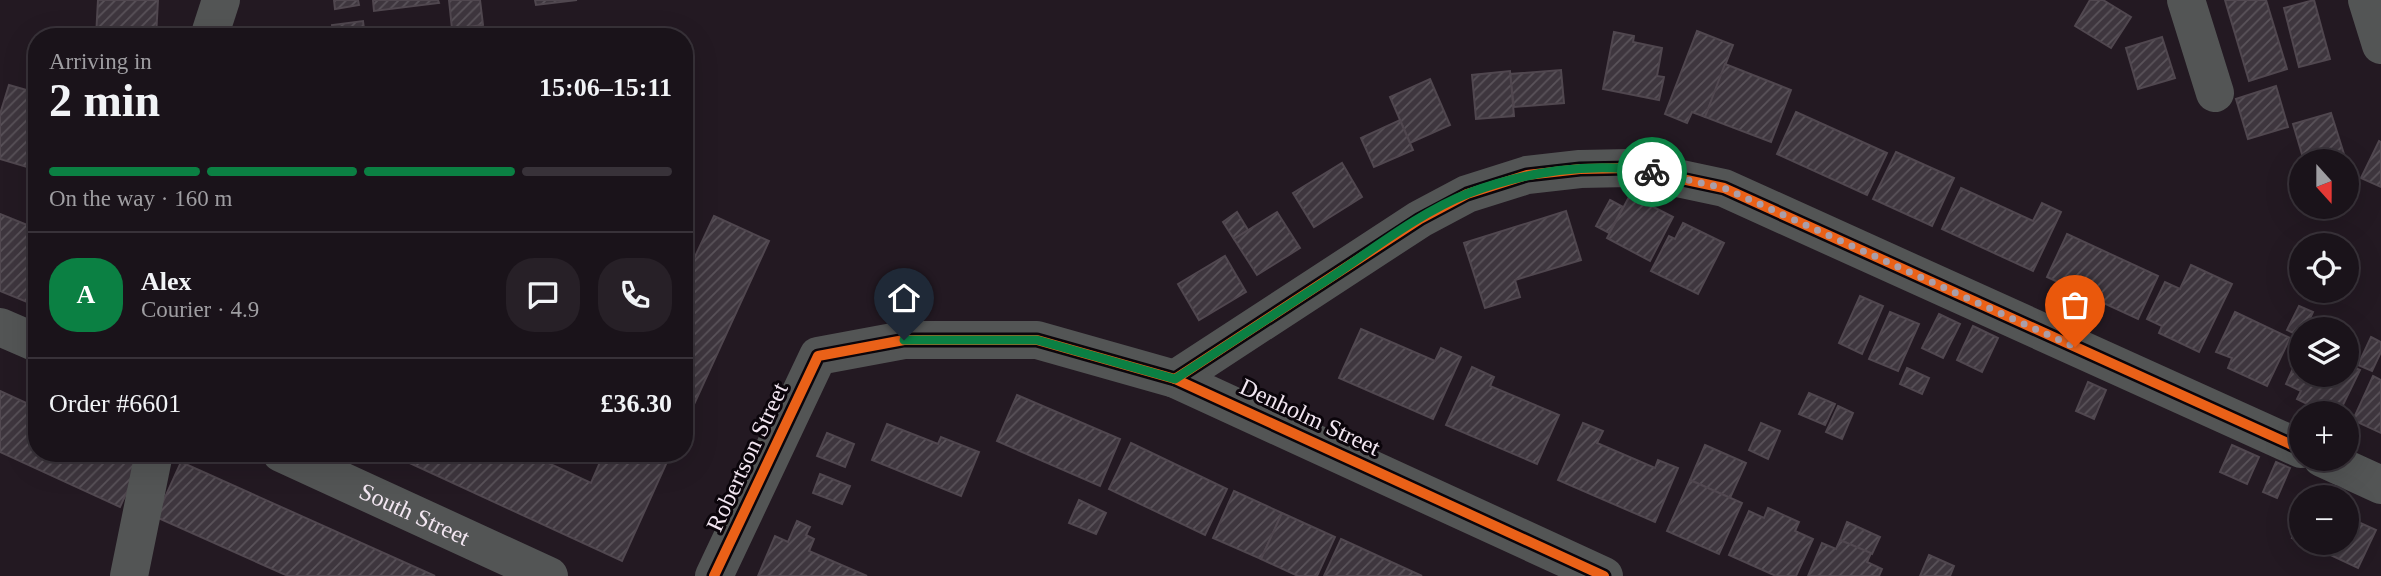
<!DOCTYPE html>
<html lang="en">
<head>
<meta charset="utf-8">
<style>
  body { margin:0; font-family:Georgia,serif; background:#272027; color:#f1f3f6; height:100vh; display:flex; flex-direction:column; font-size:26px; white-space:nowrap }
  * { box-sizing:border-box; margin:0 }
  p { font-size:23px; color:#9f9ea2 }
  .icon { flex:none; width:38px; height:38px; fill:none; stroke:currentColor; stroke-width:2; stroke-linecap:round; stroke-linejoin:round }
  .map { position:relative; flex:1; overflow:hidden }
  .details { position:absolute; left:28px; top:28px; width:665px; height:434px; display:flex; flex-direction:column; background:#1a131a; border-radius:28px; box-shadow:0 7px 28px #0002,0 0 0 2px #383239 }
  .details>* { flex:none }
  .needle { width:46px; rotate:159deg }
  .fabs { position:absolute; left:2289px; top:149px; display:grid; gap:14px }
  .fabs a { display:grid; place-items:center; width:70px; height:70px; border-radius:50%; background:#1a131a; box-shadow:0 7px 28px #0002,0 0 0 2px #383239; font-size:35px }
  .pin { position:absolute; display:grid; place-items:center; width:60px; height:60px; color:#fff; margin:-72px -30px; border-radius:50% 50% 50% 0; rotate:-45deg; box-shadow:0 0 7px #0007 }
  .pin .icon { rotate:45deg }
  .courier { position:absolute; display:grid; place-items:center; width:70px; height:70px; margin:-35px; border:5px solid #0b8043; border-radius:50%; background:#fff; color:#222; box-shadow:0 2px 9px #0007 }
  .head em { font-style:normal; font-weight:600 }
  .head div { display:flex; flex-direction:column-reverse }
  .head { display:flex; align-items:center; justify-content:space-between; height:119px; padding:0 21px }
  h1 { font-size:46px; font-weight:600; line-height:52px }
  .bar { display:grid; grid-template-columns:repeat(4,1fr); gap:10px 7px; align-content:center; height:84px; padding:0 21px }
  .bar i { height:9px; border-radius:5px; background:#383239 }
  .bar .current { background:#0b8043 }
  .bar p { grid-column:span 4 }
  .line { display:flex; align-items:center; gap:18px; padding:0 21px; border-top:2px solid #383239 }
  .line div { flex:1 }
  .round { display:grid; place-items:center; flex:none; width:74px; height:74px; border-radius:28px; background:#272027 }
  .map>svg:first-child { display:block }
  .building { fill:url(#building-hatch); stroke:#50474f; stroke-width:2 }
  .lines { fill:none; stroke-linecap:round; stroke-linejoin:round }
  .minor { stroke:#535555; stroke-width:38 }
  .cycleway-casing { stroke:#0b050b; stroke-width:15 }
  .cycleway { stroke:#ea6118; stroke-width:10 }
  .done { stroke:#aa9ea9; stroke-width:7; stroke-dasharray:0 12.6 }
  .route { stroke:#0b8043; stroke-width:9 }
  .labels { text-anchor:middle; stroke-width:6; stroke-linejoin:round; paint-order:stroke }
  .street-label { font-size:24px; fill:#f2e6f1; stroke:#0b050b }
</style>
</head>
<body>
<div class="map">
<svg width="2381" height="576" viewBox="0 0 2381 576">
  <defs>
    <pattern id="building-hatch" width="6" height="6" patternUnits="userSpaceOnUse" patternTransform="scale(1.75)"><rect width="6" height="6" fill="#3e363e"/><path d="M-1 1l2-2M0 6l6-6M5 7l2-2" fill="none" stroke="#5a535a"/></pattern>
  </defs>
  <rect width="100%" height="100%" fill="#231922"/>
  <g class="building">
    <polygon points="98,0 158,0 156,37 96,37"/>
    <polygon points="334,0 358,0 359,5 335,9"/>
    <polygon points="373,0 438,0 439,3 374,11"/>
    <polygon points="449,0 480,0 483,25 452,29"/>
    <polygon points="535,0 577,0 536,5"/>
    <polygon points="2090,0 2103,0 2131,17 2111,48 2075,26"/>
    <polygon points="2225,0 2266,0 2287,69 2249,81"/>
    <polygon points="2314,0 2330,59 2299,67 2284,8"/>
    <polygon points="363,21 365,37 333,37 332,25"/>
    <polygon points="1697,31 1733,45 1705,117 1692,112 1687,123 1665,114"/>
    <polygon points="1614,32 1634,36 1633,42 1662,48 1657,76 1664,77 1659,100 1603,89"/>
    <polygon points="2162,37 2175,78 2138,89 2126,48"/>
    <polygon points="1725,64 1791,90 1771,142 1705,117"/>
    <polygon points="1561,70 1564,103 1514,107 1510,74"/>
    <polygon points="1510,71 1514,116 1476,119 1472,75"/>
    <polygon points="1430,79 1450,125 1410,143 1390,97"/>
    <polygon points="9,85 37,93 37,107 29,131 37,133 37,170 0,159 0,114"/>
    <polygon points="2276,86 2288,127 2248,139 2236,99"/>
    <polygon points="1796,112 1887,153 1867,195 1777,154"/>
    <polygon points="2331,113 2344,154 2321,161 2304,161 2293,124"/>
    <polygon points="1400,120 1413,150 1374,167 1361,138"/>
    <polygon points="2379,141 2381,142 2381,187 2361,178"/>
    <polygon points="1896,152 1954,178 1932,226 1873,199"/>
    <polygon points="1342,163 1362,197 1314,227 1293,193"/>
    <polygon points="1961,188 2033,221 2042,203 2061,212 2033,271 1942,229"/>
    <polygon points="1630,195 1673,217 1650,261 1607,238"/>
    <polygon points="1610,200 1623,207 1609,233 1596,226"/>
    <polygon points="1566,211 1581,260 1515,280 1520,297 1485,308 1464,243"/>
    <polygon points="1237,212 1248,230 1234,239 1223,222"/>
    <polygon points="1277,212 1300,248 1257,275 1234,239"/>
    <polygon points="0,214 37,229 37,306 0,291"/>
    <polygon points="714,216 769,241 684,426 684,280"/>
    <polygon points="1683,223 1724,243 1698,294 1651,271 1669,236 1675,239"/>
    <polygon points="2067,234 2158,276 2138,319 2047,277"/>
    <polygon points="1225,256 1246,292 1199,320 1178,284"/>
    <polygon points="2191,265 2232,284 2199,352 2159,333 2162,326 2147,319 2165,282 2180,289"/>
    <polygon points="1860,296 1883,306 1862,354 1839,343"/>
    <polygon points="2299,306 2313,312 2305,329 2301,329 2301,337 2287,330"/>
    <polygon points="1890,312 1919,324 1898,371 1869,359"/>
    <polygon points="2235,312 2290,338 2267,386 2228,368 2232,358 2216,352"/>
    <polygon points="1939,314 1960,324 1943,358 1922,348"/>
    <polygon points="1973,326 1998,338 1982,372 1957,360"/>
    <polygon points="1361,329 1435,361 1441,348 1461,357 1433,419 1339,378"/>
    <polygon points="2371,337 2381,342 2381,352 2372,371 2358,365"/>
    <polygon points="2301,351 2301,374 2347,374 2347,364 2360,370 2339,413 2326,413 2297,399 2301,391 2286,384"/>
    <polygon points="1472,367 1494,377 1490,386 1559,415 1537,464 1446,425"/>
    <polygon points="1907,368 1929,378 1922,394 1900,384"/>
    <polygon points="2373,376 2381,380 2381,433 2353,420"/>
    <polygon points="2088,382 2106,390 2094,419 2076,411"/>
    <polygon points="0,391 37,408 37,453 135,453 143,457 120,507 0,452"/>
    <polygon points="1809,393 1835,404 1825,425 1799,414"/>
    <polygon points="1017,395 1120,439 1100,486 997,441"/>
    <polygon points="1838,406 1853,413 1842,439 1826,432"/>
    <polygon points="1583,423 1603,431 1597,443 1655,468 1658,460 1678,468 1655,522 1558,480"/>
    <polygon points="1761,423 1780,431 1768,459 1749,450"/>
    <polygon points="887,424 938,444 941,437 979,452 961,496 872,460"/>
    <polygon points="827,433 854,444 845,467 817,456"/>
    <polygon points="1131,443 1227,489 1205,535 1109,489"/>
    <polygon points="1705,445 1746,463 1730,498 1690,480"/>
    <polygon points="2232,445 2259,457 2247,484 2220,472"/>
    <polygon points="388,453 527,453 591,483 604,453 671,453 622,561"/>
    <polygon points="181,462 435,576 288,576 156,517"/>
    <polygon points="2276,462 2290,468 2277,498 2263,492"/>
    <polygon points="820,474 850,486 842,504 813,493"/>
    <polygon points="1690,480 1742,503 1719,554 1667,531"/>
    <polygon points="1234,491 1282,513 1261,559 1213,538"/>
    <polygon points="1079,500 1106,513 1096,534 1069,523"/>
    <polygon points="1768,508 1799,522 1795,531 1813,539 1796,576 1776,576 1729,555 1749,511 1764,518"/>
    <polygon points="1282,513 1335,537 1317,576 1298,576 1261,559"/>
    <polygon points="2347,517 2376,530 2358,568 2303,542 2347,542"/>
    <polygon points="2301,519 2301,542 2292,538"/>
    <polygon points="797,521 810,527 806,535 814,539 809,551 867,576 758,576 775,536 788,542"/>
    <polygon points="1847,522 1880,537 1872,554 1840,540"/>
    <polygon points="1341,539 1422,576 1324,576"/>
    <polygon points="1840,540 1871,553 1867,562 1882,569 1879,576 1808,576 1822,543 1836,549"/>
    <polygon points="1929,555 1954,566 1950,576 1920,576"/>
  </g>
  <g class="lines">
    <g class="minor">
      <polyline points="2186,0 2215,93"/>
      <polyline points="2367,0 2381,45"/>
      <polyline points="209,37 221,0"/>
      <polyline points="0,327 37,343"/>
      <polyline points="1175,379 1420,219 1467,194 1527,175 1580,169 1630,168 1724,188 2301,449"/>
      <path id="s1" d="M281 453 549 576"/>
      <polyline points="2322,458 2381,485"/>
      <polyline points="129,576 154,453"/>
      <polyline points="714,576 818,356 904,340 1037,340 1175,379 1604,576"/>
    </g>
    <g class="cycleway-casing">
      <g id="cycleway">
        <polyline points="1175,379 1420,219 1467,194 1527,175 1580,169 1630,168 1724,188 2301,449"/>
        <polyline points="714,576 818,356 904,340 1037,340 1175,379 1604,576"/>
      </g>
    </g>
    <use href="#cycleway" class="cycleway"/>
  </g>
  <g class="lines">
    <polyline class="done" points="1652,172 1724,188 2075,347"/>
    <path class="route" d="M904 340H1037L1175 379C1226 346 1277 313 1327 280 1371 251 1420 212 1469 193 1525 172 1592 161 1652 172"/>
  </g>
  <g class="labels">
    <g class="street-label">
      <text transform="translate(1310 417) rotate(25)" y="8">Denholm Street</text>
      <text transform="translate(747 457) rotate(-65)" y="8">Robertson Street</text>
      <text dy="8" stroke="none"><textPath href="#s1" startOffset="147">South Street</textPath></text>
    </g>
  </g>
</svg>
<div class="fabs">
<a><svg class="needle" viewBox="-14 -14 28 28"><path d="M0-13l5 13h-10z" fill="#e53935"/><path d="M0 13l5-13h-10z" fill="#9f9ea2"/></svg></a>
<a><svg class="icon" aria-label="locate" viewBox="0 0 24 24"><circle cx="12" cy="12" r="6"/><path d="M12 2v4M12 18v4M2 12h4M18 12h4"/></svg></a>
<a><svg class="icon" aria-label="layers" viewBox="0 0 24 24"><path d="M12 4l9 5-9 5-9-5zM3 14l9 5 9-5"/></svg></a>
<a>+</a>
<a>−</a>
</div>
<div class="pin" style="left:2075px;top:347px;background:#ea580c"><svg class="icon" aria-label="bag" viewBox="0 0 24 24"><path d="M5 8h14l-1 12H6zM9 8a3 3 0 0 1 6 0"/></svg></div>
<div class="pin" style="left:904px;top:340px;background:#1f2937"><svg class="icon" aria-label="home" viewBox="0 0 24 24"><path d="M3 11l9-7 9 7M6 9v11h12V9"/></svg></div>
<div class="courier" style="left:1652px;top:172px"><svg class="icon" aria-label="bike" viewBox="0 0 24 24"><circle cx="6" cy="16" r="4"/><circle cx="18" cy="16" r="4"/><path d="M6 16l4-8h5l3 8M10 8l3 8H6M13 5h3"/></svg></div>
<section class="details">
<div class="head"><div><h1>2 min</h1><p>Arriving in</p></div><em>15:06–15:11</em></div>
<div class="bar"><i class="current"></i><i class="current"></i><i class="current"></i><i></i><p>On the way · 160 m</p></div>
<div class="line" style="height:126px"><b class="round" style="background:#0b8043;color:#fff">A</b><div><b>Alex</b><p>Courier · 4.9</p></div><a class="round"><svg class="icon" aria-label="chat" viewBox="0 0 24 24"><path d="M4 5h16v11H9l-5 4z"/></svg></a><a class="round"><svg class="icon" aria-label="phone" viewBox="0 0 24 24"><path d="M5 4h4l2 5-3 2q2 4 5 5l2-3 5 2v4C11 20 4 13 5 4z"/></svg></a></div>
<div class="line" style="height:91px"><div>Order #6601</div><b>£36.30</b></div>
</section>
</div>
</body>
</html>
